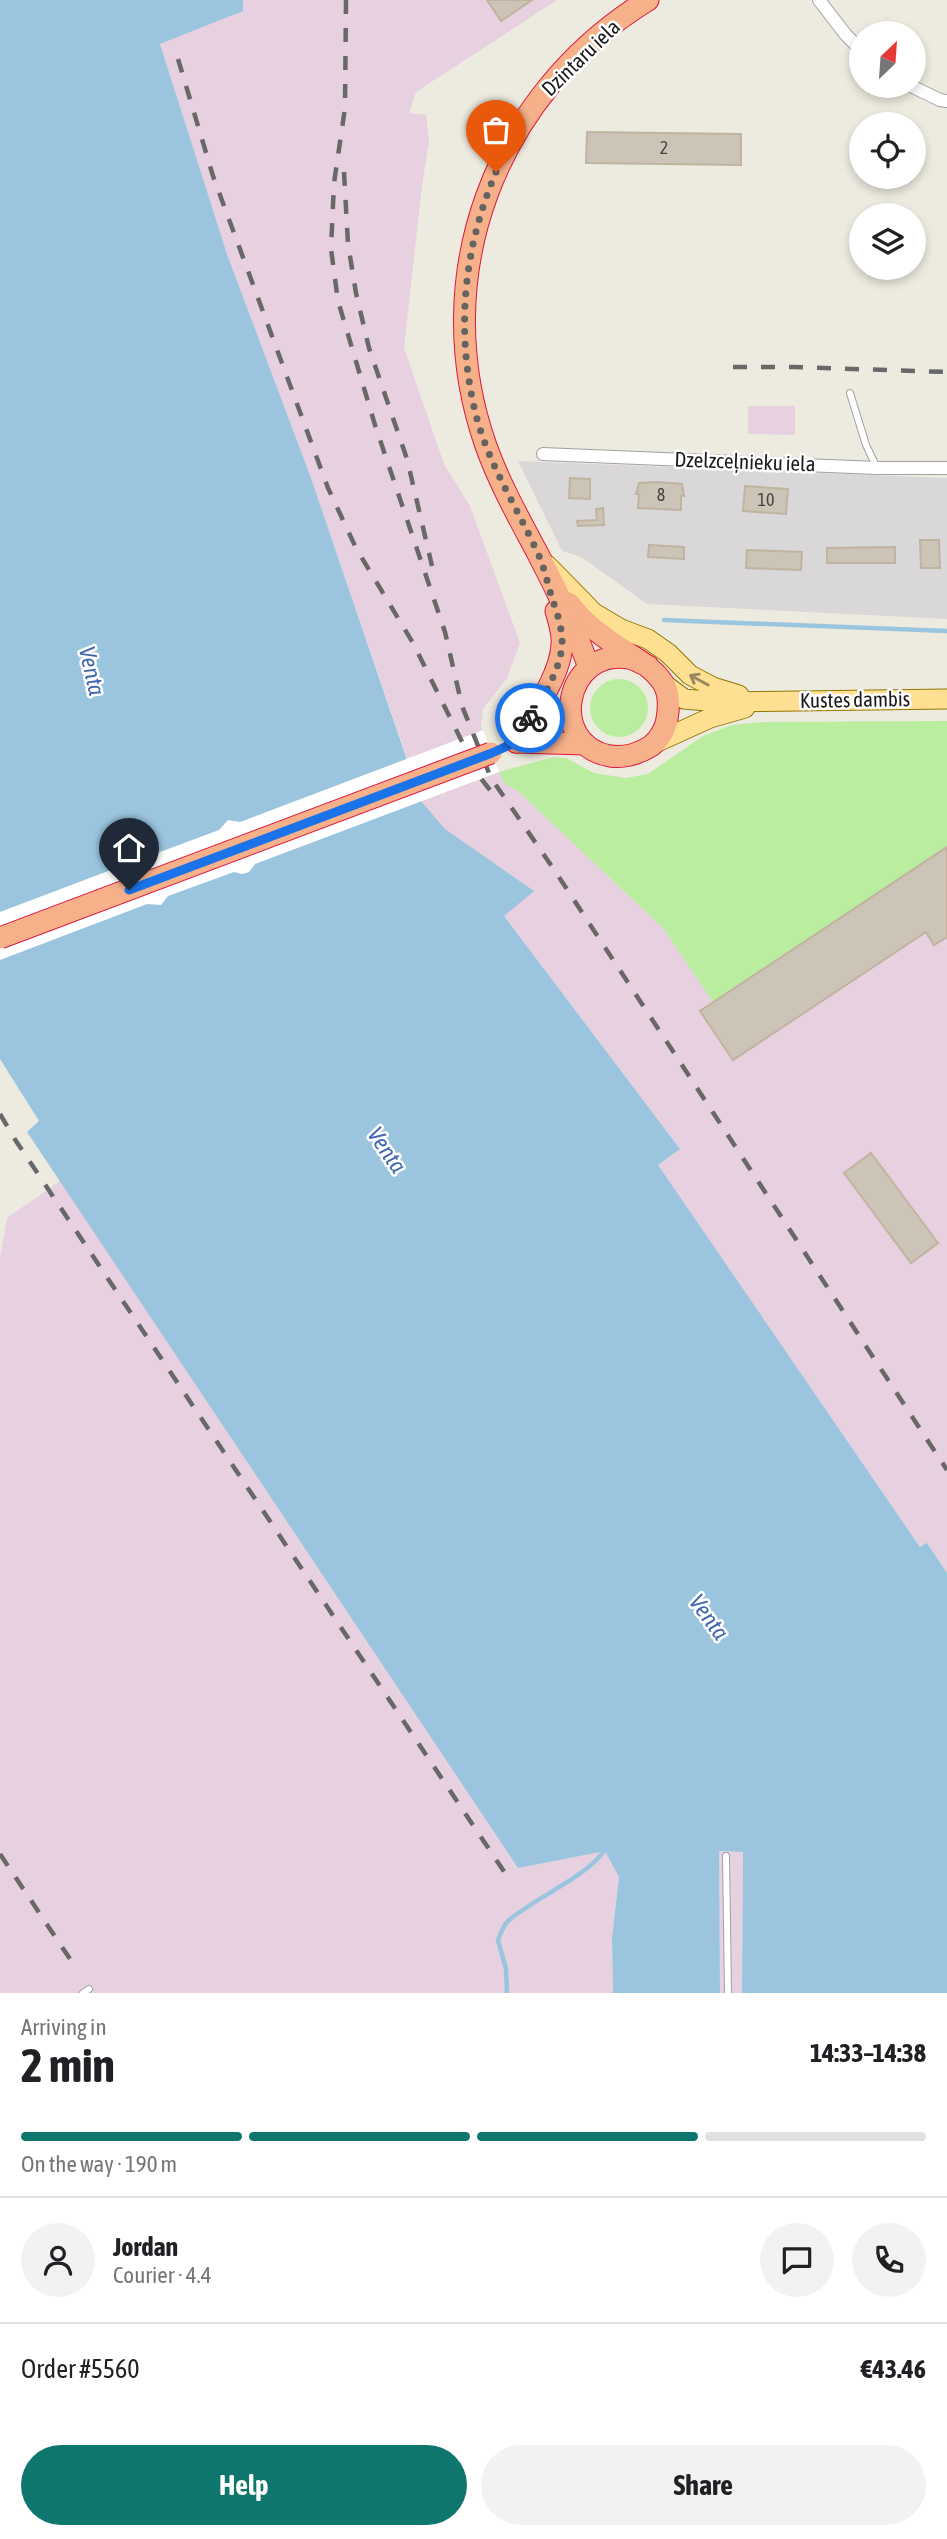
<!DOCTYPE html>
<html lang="en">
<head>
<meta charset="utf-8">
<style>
  body { margin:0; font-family:"Asap Condensed",sans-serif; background:#f2f2f2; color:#202124; height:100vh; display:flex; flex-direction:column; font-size:26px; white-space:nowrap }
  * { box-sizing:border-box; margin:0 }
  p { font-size:23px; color:#757577 }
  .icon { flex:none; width:38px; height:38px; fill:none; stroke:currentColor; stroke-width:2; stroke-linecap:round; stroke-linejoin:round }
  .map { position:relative; height:1993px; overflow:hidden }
  .panel { display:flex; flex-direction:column; background:#fff; flex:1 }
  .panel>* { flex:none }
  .needle { width:46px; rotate:25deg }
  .controls { position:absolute; left:849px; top:21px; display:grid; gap:14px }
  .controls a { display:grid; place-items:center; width:77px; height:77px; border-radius:50%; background:#fff; box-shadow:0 4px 10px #0003; font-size:35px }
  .pin { position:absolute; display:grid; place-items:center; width:60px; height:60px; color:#fff; margin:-72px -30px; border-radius:50% 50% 50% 0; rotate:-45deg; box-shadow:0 0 7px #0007 }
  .pin .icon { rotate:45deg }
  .courier { position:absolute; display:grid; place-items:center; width:70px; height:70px; margin:-35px; border:5px solid #1a73e8; border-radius:50%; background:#fff; color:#222; box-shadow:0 2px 9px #0007 }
  .overview em { font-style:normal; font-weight:700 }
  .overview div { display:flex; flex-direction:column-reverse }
  .overview { display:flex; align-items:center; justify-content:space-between; height:119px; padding:0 21px }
  h1 { font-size:46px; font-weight:700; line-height:52px }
  .bar { display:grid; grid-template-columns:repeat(4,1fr); gap:10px 7px; align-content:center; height:84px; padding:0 21px }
  .bar i { height:9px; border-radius:5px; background:#e0e0e0 }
  .bar .selected { background:#0f766e }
  .bar p { grid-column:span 4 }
  .line { display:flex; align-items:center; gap:18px; padding:0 21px; border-top:2px solid #e0e0e0 }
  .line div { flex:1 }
  .round { display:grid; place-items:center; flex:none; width:74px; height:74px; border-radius:37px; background:#f2f2f2 }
  .button { display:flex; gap:14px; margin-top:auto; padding:14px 21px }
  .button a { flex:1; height:80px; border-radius:42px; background:#0f766e; color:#fff; font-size:28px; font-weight:700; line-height:80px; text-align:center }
  .button a+a { background:#f2f2f2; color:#202124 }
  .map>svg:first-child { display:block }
  .residential { fill:#d9d7d7 }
  .industrial { fill:#e7d0df }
  .grass { fill:#baed9f }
  .water { fill:#9bc5df }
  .pier { fill:#fff }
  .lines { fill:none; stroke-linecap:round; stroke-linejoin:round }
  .stream { stroke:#9bc5df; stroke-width:4.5 }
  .building { fill:#cdc4b8; stroke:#c0b3a0; stroke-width:2 }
  .service-casing { stroke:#a1a1a1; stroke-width:8 }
  .minor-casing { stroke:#a1a1a1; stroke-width:14 }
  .primary-casing { stroke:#917700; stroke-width:21 }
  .trunk-casing { stroke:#e0173d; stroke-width:23 }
  .service { stroke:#fff; stroke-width:6 }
  .minor { stroke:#fff; stroke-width:12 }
  .primary { stroke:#ffe092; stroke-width:19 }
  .trunk { stroke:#f6b08a; stroke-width:21 }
  .rail { stroke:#686868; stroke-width:4.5; stroke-dasharray:14 14; stroke-linecap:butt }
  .trunk-bridge-casing { stroke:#e0173d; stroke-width:23; stroke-linecap:butt }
  .trunk-bridge { stroke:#f6b08a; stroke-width:21 }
  .oneway { stroke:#98875c }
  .done { stroke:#64635f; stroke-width:7; stroke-dasharray:0 12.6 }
  .route { stroke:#1a73e8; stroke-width:9 }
  .labels { text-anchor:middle; stroke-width:5; stroke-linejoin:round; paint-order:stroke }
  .number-label { font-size:18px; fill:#474442 }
  .street-label { font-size:21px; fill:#1a1a1a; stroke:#fff }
  .water-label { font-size:23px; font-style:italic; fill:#4168af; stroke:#fff }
</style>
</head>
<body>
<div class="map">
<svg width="947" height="1993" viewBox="0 0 947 1993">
  <rect width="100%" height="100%" fill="#edebdf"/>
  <polygon class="residential" points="518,461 947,478 947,619 647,604 581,557 562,551"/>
  <g class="industrial">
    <polygon points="243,0 557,0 416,92 409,113 426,115 429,140 422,186 404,348 444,464 470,506 520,643 507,678 483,709 481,726 484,734 407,758 311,478 228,257 160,44 242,11"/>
    <polygon points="748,406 795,406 795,435 748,434"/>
    <polygon points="499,772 505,784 519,792 663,928 714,1002 947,847 947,1573 928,1544 921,1548 657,1165 680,1149 504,916 533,891 445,829 421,801"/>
    <polygon points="60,1181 518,1868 605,1850 619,1877 612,1938 613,1993 0,1993 0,1258 7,1218"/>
    <polygon points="718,1851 743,1852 742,1993 720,1993"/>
  </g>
  <g class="grass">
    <circle cx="619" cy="708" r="29"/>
    <polygon points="947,721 947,847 713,1002 663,928 519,792 505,784 499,772 553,757 566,758 594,773 626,778 648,774 703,736 732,725 763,722"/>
  </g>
  <polygon class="water" points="0,0 243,0 243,11 160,44 228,257 311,478 421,801 445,829 534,891 504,916 680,1149 658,1165 920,1547 927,1543 947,1573 947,1993 742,1993 743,1852 719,1851 720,1993 613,1993 612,1938 619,1877 605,1851 518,1868 27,1132 39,1121 0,1059"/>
  <polygon class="pier" points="483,730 499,772 255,864 249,872 242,874 234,872 168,896 161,905 147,904 0,960 0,912 132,862 141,853 152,855 219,830 228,820 240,822"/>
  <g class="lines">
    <g class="stream">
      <polyline points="664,620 947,631"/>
      <path d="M507 1993 506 1969 498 1940C501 1933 503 1926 508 1921 531 1900 598 1871 607 1845"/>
    </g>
  </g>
  <g class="building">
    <polygon points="487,0 532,0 501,21"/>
    <polygon points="587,132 741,134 741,165 586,163"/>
    <polygon points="570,478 590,479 590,499 569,498"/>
    <polygon points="656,482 682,484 684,496 681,496 681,510 638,508 639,494 636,494 639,483"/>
    <polygon points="745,486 788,489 786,514 743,511"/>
    <polygon points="603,508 604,525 578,526 577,521 597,520 596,509"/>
    <polygon points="920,540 939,540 940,568 921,568"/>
    <polygon points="649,545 684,547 684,559 648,557"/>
    <polygon points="895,547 895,563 827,563 827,548"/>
    <polygon points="747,550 802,552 801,570 746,568"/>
    <polygon points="947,847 947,937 934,945 926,932 733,1060 700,1011"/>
    <polygon points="871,1153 938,1243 911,1263 844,1173"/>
  </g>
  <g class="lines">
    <g class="service-casing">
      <g id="service">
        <polyline points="850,393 866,445 877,468"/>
        <polyline points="726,1856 728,1993"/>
        <polyline points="83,1993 89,1989"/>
      </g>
    </g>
    <g class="minor-casing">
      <g id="minor">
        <polyline points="819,0 846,35 861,50"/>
        <polyline points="911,86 940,100 947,101"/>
        <polyline points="543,454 877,468 947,468"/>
      </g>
    </g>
    <g class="primary-casing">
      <g id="primary">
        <polyline points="547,565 594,613 621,629 648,639 668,653 690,675 713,687 739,695"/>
        <polyline points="664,684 684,699 719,702 947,699"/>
        <polyline points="655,743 710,718 745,708"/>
      </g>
    </g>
    <g class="trunk-casing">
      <g id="trunk">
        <path d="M569 603C584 624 605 638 626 652 639 660 654 669 663 683 670 694 669 707 667 719 666 728 659 740 651 746 638 754 626 758 610 756 547 745 564 648 628 658 635 659 642 664 648 666"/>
        <path d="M589 667C575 629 558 592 539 556 520 520 500 485 486 446 426 276 495 94 648 0"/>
        <path d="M516 742C532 715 561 675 562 644 563 633 559 621 556 611"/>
        <polyline points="516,742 585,744"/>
      </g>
    </g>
    <use href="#service" class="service"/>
    <use href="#minor" class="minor"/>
    <use href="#primary" class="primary"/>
    <use href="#trunk" class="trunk"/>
    <g class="rail">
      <polyline points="346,0 345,108 334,183 331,249 338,301 375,425 445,632 462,706 491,778 553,868 947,1470"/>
      <polyline points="178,59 213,176 328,488 356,548 413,643 479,776 490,790"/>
      <polyline points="344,172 348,244 356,293 369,348 407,459 432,566"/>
      <polyline points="733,367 792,367 947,372"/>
      <polyline points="0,1114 16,1141 511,1882"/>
      <polyline points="0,1854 76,1968"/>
    </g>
    <g class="trunk-bridge-casing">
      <polyline id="trunk-bridge" points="0,938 491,753"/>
    </g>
    <use href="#trunk-bridge" class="trunk-bridge"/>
  </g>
  <defs><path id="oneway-shaft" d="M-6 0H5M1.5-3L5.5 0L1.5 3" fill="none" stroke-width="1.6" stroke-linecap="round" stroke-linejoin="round" transform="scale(1.75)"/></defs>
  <use class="oneway" href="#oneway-shaft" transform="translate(699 680) rotate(-151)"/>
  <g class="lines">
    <path class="done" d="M496 172C464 248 456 326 474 407 487 464 517 506 540 558 545 571 548 585 552 598 557 613 563 630 562 645 560 671 543 697 530 718"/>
    <polyline class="route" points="129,890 492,753 516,742 530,718"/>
  </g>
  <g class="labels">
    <g class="number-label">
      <text x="664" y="154">2</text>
      <text x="661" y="501">8</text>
      <text x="766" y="506">10</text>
    </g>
    <g class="street-label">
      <text transform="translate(581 58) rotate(-44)" y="7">Dzintaru iela</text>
      <text transform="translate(745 462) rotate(2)" y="7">Dzelzceļnieku iela</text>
      <text transform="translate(855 700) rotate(-1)" y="7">Kustes dambis</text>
    </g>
    <g class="water-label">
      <text transform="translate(92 671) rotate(77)" y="8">Venta</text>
      <text transform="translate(387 1150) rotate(56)" y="8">Venta</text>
      <text transform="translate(709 1617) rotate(54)" y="8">Venta</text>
    </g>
  </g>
</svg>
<div class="controls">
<a><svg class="needle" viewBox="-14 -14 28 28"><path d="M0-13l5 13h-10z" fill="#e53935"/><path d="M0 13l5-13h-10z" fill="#757577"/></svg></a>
<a><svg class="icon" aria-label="locate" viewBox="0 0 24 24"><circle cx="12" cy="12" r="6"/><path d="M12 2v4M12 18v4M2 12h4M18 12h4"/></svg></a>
<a><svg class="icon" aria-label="layers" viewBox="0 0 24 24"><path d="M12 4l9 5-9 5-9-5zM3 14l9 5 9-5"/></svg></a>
</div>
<div class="pin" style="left:496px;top:172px;background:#ea580c"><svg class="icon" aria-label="bag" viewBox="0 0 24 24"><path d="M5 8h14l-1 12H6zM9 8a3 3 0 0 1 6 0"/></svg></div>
<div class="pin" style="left:129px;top:890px;background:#1f2937"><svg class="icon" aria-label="home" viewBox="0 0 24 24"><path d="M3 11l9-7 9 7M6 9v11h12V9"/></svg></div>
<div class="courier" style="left:530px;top:718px"><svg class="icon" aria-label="bike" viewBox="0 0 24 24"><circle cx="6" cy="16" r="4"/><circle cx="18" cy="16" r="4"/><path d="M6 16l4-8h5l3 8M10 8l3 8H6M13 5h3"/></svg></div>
</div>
<section class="panel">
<div class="overview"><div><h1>2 min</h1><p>Arriving in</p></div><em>14:33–14:38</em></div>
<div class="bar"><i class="selected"></i><i class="selected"></i><i class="selected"></i><i></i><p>On the way · 190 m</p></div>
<div class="line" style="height:126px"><a class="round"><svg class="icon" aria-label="person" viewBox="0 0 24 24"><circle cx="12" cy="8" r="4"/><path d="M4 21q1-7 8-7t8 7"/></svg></a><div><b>Jordan</b><p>Courier · 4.4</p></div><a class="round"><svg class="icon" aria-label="chat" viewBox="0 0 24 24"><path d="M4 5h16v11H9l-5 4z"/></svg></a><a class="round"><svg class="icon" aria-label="phone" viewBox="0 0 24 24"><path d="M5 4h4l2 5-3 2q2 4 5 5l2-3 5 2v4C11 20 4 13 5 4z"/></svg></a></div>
<div class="line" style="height:91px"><div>Order #5560</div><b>€43.46</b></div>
<div class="button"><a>Help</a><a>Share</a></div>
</section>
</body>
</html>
